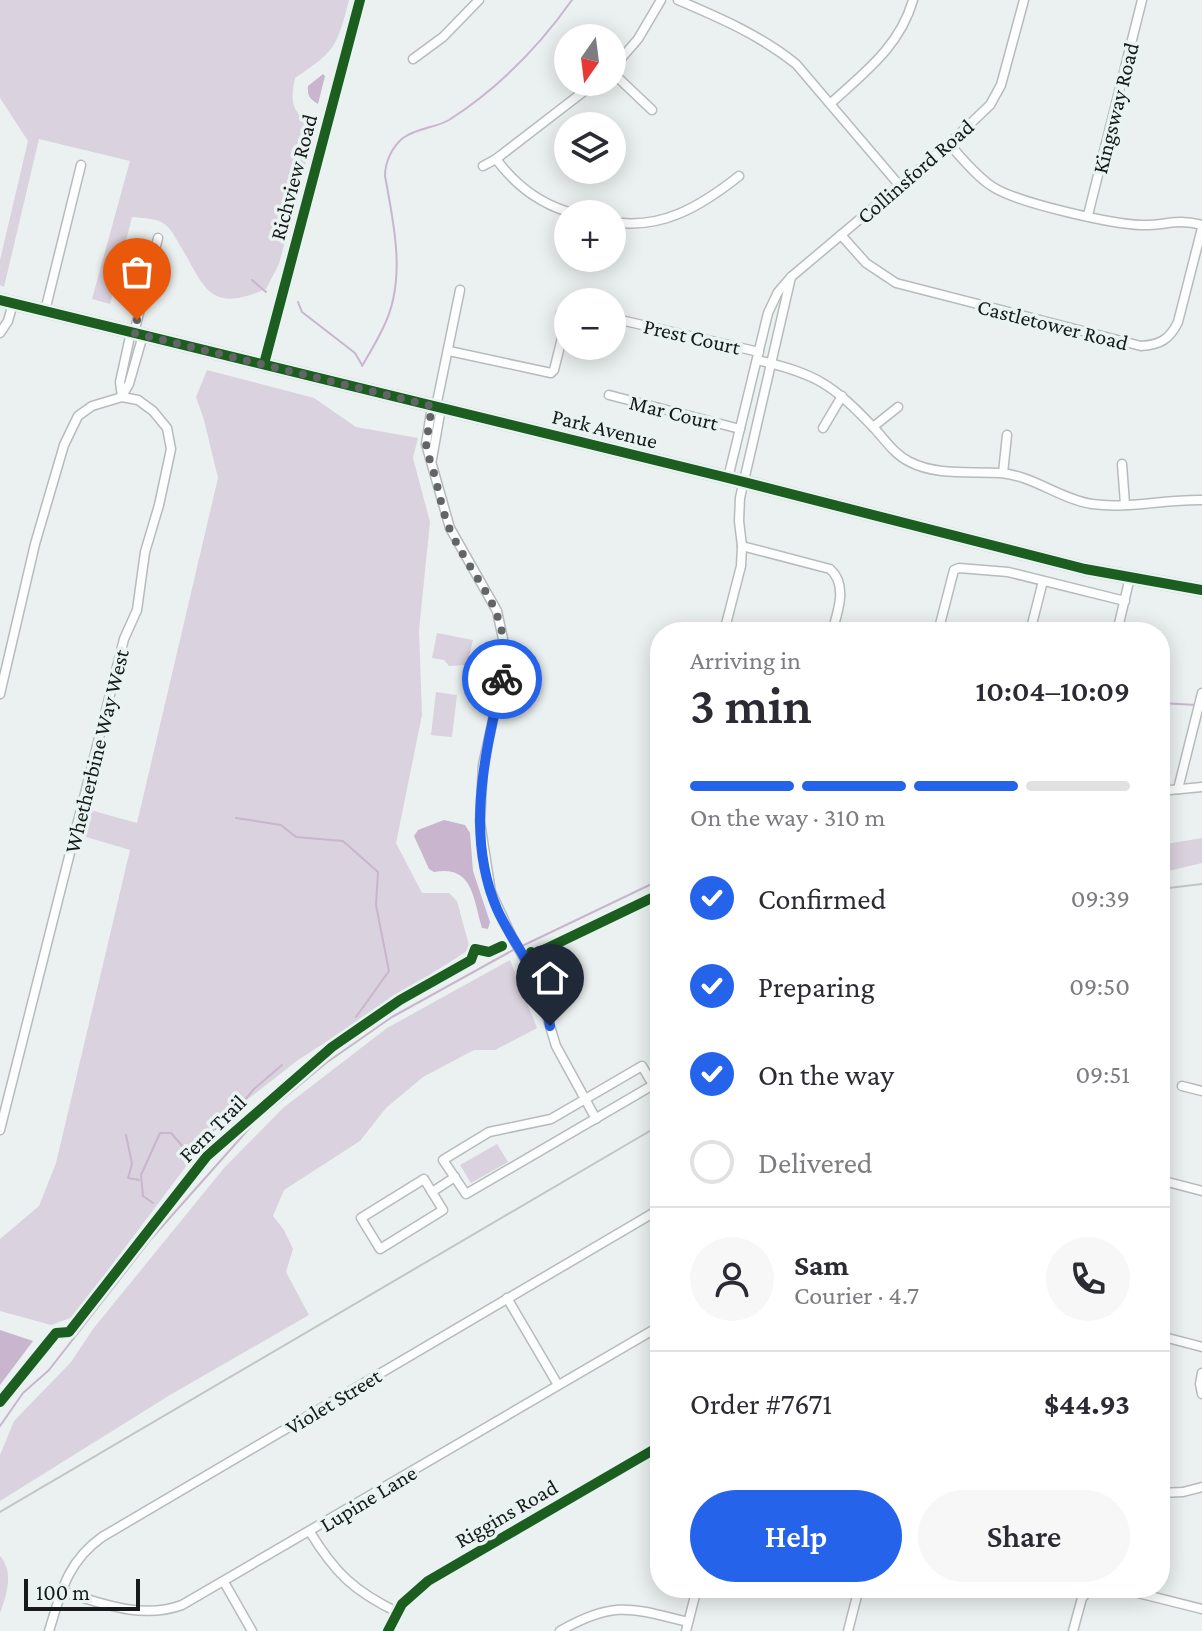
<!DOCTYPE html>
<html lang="en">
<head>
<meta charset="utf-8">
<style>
  body { margin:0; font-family:"Crimson Pro",serif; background:#f7f7f7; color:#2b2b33; height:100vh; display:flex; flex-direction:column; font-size:30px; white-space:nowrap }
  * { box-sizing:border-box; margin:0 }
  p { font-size:26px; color:#7c7c81 }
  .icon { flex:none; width:44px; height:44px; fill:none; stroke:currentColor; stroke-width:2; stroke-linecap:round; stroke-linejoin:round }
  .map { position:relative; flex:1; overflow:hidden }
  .drawer { position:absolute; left:650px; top:622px; width:520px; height:976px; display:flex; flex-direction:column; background:#fff; border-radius:32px; box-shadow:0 4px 20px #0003 }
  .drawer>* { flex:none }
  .needle { width:52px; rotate:194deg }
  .buttons { position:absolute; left:554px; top:24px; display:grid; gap:16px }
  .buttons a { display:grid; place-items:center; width:72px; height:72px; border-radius:50%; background:#fff; box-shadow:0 4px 20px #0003; font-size:40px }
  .scale { position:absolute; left:24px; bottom:20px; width:116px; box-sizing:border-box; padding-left:8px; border:4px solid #161a1a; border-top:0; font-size:22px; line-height:28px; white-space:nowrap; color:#161a1a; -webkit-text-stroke:6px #e9f3f2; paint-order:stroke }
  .pin { position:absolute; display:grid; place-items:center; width:68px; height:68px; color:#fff; margin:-82px -34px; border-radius:50% 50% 50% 0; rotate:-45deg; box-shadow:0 0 8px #0007 }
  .pin .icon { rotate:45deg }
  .courier { position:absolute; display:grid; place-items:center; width:80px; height:80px; margin:-40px; border:6px solid #2563eb; border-radius:50%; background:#fff; color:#222; box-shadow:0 2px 10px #0007 }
  .headline em { font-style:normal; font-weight:600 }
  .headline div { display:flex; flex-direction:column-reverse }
  .headline { display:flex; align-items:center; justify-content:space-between; height:136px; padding:0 40px }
  h1 { font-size:52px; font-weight:600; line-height:60px }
  .bar { display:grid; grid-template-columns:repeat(4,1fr); gap:12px 8px; align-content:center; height:96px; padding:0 40px }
  .bar i { height:10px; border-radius:6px; background:#e1e1e2 }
  .bar .on { background:#2563eb }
  .bar p { grid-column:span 4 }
  .line { display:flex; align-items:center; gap:20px; padding:0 40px; border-top:2px solid #e1e1e2 }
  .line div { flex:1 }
  .round { display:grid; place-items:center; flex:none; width:84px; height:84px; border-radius:42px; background:#f7f7f7 }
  ol { padding:0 40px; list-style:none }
  li { display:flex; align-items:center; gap:24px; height:88px }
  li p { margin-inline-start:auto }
  li .icon { padding:8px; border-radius:50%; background:#2563eb; color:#fff; stroke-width:4 }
  li:last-child { color:#7c7c81 }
  li i { width:44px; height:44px; border:4px solid #e1e1e2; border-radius:50% }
  .primary-button { display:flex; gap:16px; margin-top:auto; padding:16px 40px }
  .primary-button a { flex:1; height:92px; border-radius:48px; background:#2563eb; color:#fff; font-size:32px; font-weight:600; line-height:92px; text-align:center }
  .primary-button a+a { background:#f7f7f7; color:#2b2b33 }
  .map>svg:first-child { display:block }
  .green { fill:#dad2de }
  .water { fill:#c9b5ce }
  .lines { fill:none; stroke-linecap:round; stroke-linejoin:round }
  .stream { stroke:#c9b5ce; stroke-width:2 }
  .minor-casing { stroke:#b7bbbb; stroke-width:11 }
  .tertiary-casing { stroke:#b7bbbb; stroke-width:14 }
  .secondary-casing { stroke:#b7bbbb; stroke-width:15 }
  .minor { stroke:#fcfdfd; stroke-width:8 }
  .tertiary { stroke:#fcfdfd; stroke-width:11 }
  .secondary { stroke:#fcfdfd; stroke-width:12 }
  .rail { stroke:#c3c5c5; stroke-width:2 }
  .cycleway-casing { stroke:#e9f3f2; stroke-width:15 }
  .cycleway { stroke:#1b5e20; stroke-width:10 }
  .done { stroke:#616565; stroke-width:8; stroke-dasharray:0 14.4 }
  .route { stroke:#2563eb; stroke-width:10 }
  .labels { text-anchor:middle; stroke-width:7; stroke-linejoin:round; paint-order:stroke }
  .street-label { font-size:22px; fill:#161a1a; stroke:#e9f3f2 }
</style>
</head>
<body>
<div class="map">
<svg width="1202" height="1631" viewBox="0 0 1202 1631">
  <rect width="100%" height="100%" fill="#ebf1f0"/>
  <g class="green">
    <path d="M0 0H349C337 46 336 51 295 78 289 107 294 110 314 131L279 264 266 289C206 315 205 285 178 242 174 235 170 227 163 223 155 218 141 218 132 217L110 304 92 299 130 161 39 139 4 287 0 285V260L28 141 0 98Z"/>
    <polygon points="207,370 314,398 356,427 418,438 413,458 430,522 419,630 422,715 396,843 422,893 449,893 457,901 470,949 298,1060 220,1121 73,1317 51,1325 0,1311 0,1239 39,1206 56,1163 130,850 76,834 83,808 137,823 218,478 204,420 196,397"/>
    <polygon points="437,633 473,640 467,665 449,666 444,660 432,658"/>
    <polygon points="436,692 457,695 452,737 431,735"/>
    <polygon points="1202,838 1202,863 1160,873 1160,845"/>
    <polygon points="510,960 537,1028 495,1050 474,1050 423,1077 386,1108 360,1141 284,1190 273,1216 284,1230 293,1249 286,1272 309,1315 170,1395 0,1501 0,1455 14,1421 71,1362 93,1329 224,1168 283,1108 387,1028"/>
    <polygon points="497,1144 508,1162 471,1183 460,1165"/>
    <path d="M0 1556C14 1572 7 1594 0 1613Z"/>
  </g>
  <g class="water">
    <path d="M323 74 325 76 318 104C310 99 307 96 308 86Z"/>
    <path d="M444 820 465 825 470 833 473 871 490 922 488 929 482 928C473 898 473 865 434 872L429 869 414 836 418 830Z"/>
    <polygon points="0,1330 33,1341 0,1385"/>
  </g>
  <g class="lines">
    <g class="stream">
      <polyline points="252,280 266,292"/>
      <polyline points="298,302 302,312 355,353 362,365"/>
      <path d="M362 366C369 354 377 341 383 328 407 281 394 225 385 176 385 162 392 147 403 138 417 128 435 128 449 120 499 88 538 48 572 0"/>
      <polyline points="1160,703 1197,705"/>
      <polyline points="236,818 281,825 296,837 343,841 378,872 376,905 389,971 356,1017"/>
      <polyline points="520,947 660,880"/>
      <polyline points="126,1135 132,1164 128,1178 139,1180"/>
      <polyline points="153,1203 143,1196 141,1175 160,1133 171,1133 185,1149 205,1134 225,1124 254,1089 282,1065"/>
      <polyline points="0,1426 23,1393 49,1370 151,1239 254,1123 326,1063 392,1017 515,949"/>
    </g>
    <g class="minor-casing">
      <g id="minor">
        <path d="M678 0C720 18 760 35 796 64L900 186"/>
        <polyline points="413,59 443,37 479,0"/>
        <polyline points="612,69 638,39 661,0"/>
        <polyline points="612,72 652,110"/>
        <path d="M831 103C865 72 900 46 913 0"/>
        <path d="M949 144C963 159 976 176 993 187 1018 203 1111 224 1141 225 1165 226 1176 218 1202 225"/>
        <path d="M496 159C516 186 543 206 576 214"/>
        <polyline points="483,166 496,159 596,82"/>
        <polyline points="1088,215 1142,0"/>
        <path d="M612 222C662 230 701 206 739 176"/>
        <path d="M841 235 866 263 896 283 1141 346C1160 345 1170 339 1178 322L1202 228"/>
        <polyline points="45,311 81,165"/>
        <polyline points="625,321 759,352"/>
        <polyline points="0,333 8,321 13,303"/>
        <polyline points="134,333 158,238"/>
        <polyline points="449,351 551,373 554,370 562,338 561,313"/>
        <path d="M757 360C817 374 832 384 875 429 885 440 895 455 910 462 937 476 971 471 1000 473 1032 475 1060 499 1092 504 1128 509 1166 499 1202 500"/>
        <polyline points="609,395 740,429"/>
        <polyline points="122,396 129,384 143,335"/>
        <polyline points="122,397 120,382 131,332"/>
        <polyline points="432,406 426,444 450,528 497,611 503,639 503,674 483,765 480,822 491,892 512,937 535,977 556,1046 596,1119"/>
        <polyline points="436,407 460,290"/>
        <polyline points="873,427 898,407"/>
        <polyline points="823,428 842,396"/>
        <polyline points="432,459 441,408"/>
        <polyline points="1122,464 1125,504"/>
        <polyline points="1003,473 1007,435"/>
        <polyline points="728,478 768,313 778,292 791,277 949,144 990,105 1001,85 1024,0"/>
        <polyline points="742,546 739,521 740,498 791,277"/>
        <path d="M724 632 741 566 742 546 830 569C848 585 838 611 832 632"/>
        <polyline points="938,632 954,570 959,568 1008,572 1125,601"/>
        <polyline points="1030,632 1043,581"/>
        <polyline points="1117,632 1130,577"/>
        <polyline points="0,694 35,544 64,445 78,416 92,406 122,397 138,400 153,411 167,428 171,449 159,505 145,552 137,610 124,639 0,1130"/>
        <polyline points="1178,789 1202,693"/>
        <polyline points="1160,791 1202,787"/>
        <polygon points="642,1066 653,1085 466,1194 443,1160 489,1132 551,1119"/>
        <polyline points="1182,1086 1202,1091"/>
        <polygon points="424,1179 443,1210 380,1249 361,1218"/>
        <polyline points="1160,1180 1202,1191"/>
        <polyline points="432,1192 455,1177"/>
        <polyline points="507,1298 558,1385"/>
        <polyline points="1160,1336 1202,1347"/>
        <polyline points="1202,1373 1200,1384 1202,1394"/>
        <polyline points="1160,1493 1183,1492 1202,1487"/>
        <path d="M310 1532C335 1573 354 1591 397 1612"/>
        <polyline points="224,1582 252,1631"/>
        <polyline points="1118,1588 1202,1609"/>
        <path d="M61 1591C101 1603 141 1620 182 1605L660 1326"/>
        <path d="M49 1631C61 1592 67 1562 102 1537L660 1209"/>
        <polyline points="388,1631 402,1604 428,1581 660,1446"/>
        <path d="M560 1631C614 1600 631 1608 688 1622"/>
        <polyline points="686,1631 697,1588"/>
        <polyline points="848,1631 859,1588"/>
        <polyline points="1073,1631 1082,1598 1091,1588"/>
      </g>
    </g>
    <g class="tertiary-casing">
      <polyline id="tertiary" points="264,364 360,0"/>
    </g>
    <g class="secondary-casing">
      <polyline id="secondary" points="0,300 728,478 1085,569 1202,590"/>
    </g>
    <use href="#minor" class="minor"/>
    <use href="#tertiary" class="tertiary"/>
    <use href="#secondary" class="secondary"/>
    <g class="rail">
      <polyline points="1160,889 1202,884"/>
      <polyline points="0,1512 660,1125"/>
    </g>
    <g class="cycleway-casing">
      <g id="cycleway">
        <polyline points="0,300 728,478 1085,569 1202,590"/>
        <polyline points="264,364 360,0"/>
        <polyline points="531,952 535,954 660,894"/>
        <polyline points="0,1402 56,1333 69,1332 207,1156 332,1047 400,1000 471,960 475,949 489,952 502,946"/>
        <polyline points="388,1631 402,1604 428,1581 660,1446"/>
      </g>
    </g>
    <use href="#cycleway" class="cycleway"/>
  </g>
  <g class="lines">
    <path class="done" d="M137 320 134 333 432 406 426 444 428 455C438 480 440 508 451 532 477 587 513 610 502 679"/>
    <path class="route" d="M502 679C485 754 465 835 497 909 508 934 525 955 536 979 543 994 547 1010 550 1026"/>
  </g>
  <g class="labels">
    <g class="street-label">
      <text transform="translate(1115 108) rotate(-76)" y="8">Kingsway Road</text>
      <text transform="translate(915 171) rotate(-41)" y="8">Collinsford Road</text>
      <text transform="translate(293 177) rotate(-75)" y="8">Richview Road</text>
      <text transform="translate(1053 324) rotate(14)" y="8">Castletower Road</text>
      <text transform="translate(692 336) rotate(13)" y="8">Prest Court</text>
      <text transform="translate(674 412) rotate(14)" y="8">Mar Court</text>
      <text transform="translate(605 428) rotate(14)" y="8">Park Avenue</text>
      <text transform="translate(96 751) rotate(-76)" y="8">Whetherbine Way West</text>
      <text transform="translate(212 1128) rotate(-45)" y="8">Fern Trail</text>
      <text transform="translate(333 1401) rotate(-31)" y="8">Violet Street</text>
      <text transform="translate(368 1498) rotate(-31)" y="8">Lupine Lane</text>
      <text transform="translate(506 1513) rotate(-30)" y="8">Riggins Road</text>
    </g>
  </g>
</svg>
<div class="buttons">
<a><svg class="needle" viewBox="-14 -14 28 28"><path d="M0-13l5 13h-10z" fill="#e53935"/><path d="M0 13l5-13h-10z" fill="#7c7c81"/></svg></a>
<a><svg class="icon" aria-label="layers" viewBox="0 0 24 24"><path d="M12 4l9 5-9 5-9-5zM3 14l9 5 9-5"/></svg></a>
<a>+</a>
<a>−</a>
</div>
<div class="scale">100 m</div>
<div class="pin" style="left:137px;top:320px;background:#ea580c"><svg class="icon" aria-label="bag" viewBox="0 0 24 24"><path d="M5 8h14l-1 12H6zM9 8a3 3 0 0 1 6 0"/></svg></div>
<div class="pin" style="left:550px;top:1026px;background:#1f2937"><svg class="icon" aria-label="home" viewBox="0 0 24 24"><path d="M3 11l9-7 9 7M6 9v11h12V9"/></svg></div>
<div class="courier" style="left:502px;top:679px"><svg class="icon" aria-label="bike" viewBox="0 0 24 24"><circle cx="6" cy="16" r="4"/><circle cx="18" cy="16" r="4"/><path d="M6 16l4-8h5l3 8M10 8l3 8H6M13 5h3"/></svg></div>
<section class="drawer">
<div class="headline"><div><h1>3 min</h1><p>Arriving in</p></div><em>10:04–10:09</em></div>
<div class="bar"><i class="on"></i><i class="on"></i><i class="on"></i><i></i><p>On the way · 310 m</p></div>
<ol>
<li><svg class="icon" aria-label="check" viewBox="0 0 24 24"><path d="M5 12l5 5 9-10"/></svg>Confirmed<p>09:39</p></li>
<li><svg class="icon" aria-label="check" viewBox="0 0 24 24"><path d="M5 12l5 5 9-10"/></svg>Preparing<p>09:50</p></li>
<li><svg class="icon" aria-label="check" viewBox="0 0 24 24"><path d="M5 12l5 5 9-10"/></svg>On the way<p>09:51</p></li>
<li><i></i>Delivered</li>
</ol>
<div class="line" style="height:144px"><a class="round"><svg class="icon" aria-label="person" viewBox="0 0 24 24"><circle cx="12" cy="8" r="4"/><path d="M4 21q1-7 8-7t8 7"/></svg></a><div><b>Sam</b><p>Courier · 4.7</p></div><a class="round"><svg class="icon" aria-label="phone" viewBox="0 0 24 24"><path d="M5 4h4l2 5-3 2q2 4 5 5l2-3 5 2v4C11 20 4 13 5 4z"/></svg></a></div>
<div class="line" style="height:104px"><div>Order #7671</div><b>$44.93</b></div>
<div class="primary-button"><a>Help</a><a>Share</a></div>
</section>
</div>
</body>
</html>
